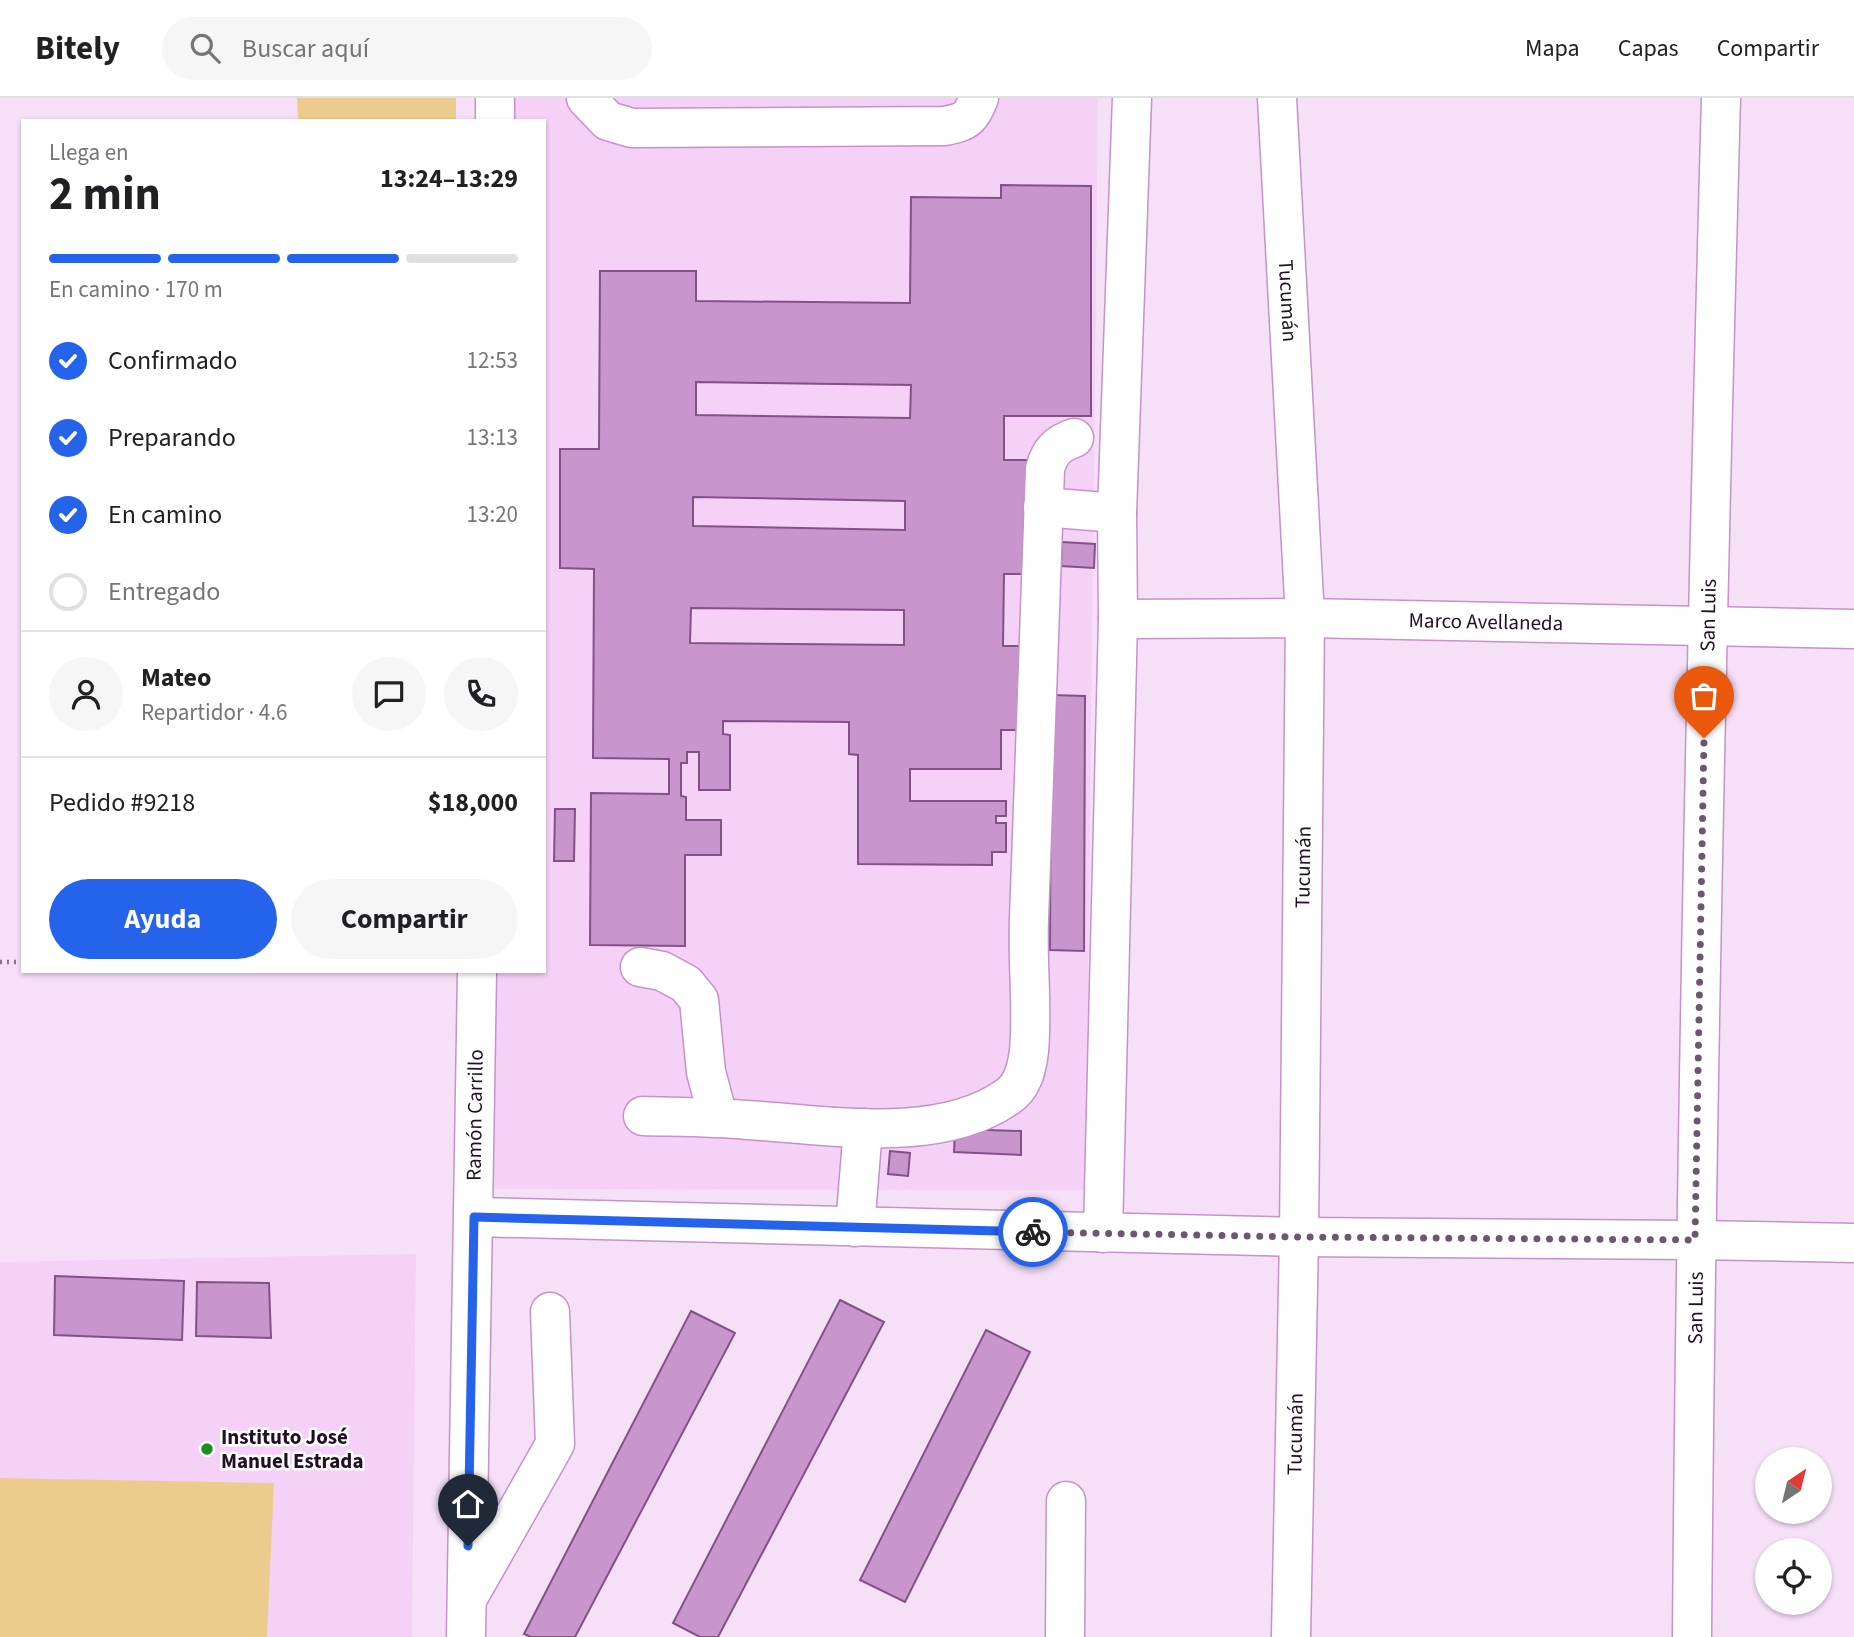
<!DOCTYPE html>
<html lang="es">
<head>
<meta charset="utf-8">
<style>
  body { margin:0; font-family:"Source Sans 3",sans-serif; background:#f6f6f6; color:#202124; height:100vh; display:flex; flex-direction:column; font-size:26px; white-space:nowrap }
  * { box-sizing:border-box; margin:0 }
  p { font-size:23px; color:#757577 }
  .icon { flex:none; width:38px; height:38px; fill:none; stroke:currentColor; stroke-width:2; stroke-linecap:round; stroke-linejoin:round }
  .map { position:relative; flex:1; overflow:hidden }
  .drawer { position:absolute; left:21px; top:21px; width:525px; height:854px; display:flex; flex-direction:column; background:#fff; border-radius:0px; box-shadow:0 2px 5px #0004 }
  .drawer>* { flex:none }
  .needle { width:46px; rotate:35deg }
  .buttons { position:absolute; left:1755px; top:1349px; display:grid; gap:14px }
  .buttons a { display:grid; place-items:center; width:77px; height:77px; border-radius:50%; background:#fff; box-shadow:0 2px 5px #0004; font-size:35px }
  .pin { position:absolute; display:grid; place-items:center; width:60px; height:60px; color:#fff; margin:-72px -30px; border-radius:50% 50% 50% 0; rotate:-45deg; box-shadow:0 0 7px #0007 }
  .pin .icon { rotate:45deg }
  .courier { position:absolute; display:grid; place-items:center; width:70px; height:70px; margin:-35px; border:5px solid #2563eb; border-radius:50%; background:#fff; color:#222; box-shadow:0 2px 9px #0007 }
  .summary em { font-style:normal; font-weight:700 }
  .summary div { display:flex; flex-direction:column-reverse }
  .summary { display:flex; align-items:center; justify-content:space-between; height:119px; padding:0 28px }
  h1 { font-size:46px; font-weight:700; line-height:52px }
  .bar { display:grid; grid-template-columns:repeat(4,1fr); gap:10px 7px; align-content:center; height:84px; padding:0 28px }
  .bar i { height:9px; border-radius:5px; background:#e0e0e0 }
  .bar .current { background:#2563eb }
  .bar p { grid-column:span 4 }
  .line { display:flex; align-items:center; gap:18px; padding:0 28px; border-top:2px solid #e0e0e0 }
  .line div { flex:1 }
  .round { display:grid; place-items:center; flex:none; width:74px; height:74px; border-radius:37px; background:#f6f6f6 }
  ol { padding:0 28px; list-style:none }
  li { display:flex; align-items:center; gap:21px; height:77px }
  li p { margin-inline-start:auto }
  li .icon { padding:7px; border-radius:50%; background:#2563eb; color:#fff; stroke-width:4 }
  li:last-child { color:#757577 }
  li i { width:38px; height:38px; border:4px solid #e0e0e0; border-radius:50% }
  .primary-button { display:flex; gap:14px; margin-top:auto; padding:14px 28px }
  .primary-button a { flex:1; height:80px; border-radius:42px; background:#2563eb; color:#fff; font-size:28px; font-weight:700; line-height:80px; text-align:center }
  .primary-button a+a { background:#f6f6f6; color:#202124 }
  header { display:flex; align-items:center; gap:42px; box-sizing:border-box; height:98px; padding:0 35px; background:#fff; border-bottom:2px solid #e0e0e0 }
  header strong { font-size:33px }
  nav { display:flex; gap:38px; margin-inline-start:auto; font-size:24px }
  .search { width:490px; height:63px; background:#f6f6f6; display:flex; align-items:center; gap:18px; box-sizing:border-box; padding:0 24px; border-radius:38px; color:#757577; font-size:26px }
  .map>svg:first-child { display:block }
  .built { fill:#f5d1f8 }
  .green { fill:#eccc8c }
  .building { fill:#c895cd; stroke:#825287; stroke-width:2; fill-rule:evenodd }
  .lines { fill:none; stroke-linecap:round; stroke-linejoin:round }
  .minor-casing { stroke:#c592ca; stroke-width:41 }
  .path { stroke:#8b768d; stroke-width:4.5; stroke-dasharray:2 5; stroke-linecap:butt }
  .minor { stroke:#fff; stroke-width:38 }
  .done { stroke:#6c586e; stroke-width:7; stroke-dasharray:0 12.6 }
  .route { stroke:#2563eb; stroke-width:9 }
  .poi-dot { fill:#159120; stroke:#fff; stroke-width:2.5 }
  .labels { text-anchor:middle; stroke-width:5; stroke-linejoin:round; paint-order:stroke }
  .street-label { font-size:21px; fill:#220f24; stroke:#fff }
  .poi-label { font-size:21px; font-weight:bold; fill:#220f24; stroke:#fff; text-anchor:start }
</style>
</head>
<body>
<header>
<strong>Bitely</strong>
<div class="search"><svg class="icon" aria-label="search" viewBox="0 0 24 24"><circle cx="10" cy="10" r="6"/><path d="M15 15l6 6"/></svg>Buscar aquí</div>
<nav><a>Mapa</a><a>Capas</a><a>Compartir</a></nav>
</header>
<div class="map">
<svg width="1854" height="1539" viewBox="0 0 1854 1539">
  <rect width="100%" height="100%" fill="#f6e0f8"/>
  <g class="built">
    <polygon points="513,0 1098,0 1086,1092 491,1091 495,873 544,873 544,23 512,23"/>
    <polygon points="416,1156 412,1539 0,1539 0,1164"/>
  </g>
  <g class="green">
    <polygon points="297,0 456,0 456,23 298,23"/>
    <polygon points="0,1380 274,1385 267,1539 0,1539"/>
  </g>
  <g class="building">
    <path d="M1001 87 1091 88V318H1004V362H1033L1032 476H1004L1003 548H1028V632H1001V671H910V703H1006V718H996V725H1006V754H992V767L858 766V657L849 656V624L723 623V636L730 637V692H699V654H687V665H681V698L686 699V722H721V757H685V848L590 847 591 695 669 696V661L593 660 594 471 560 470V351H599L600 173H696V203L910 205 911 99 1001 100ZM696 284 911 287 910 320 696 317ZM693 399 905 403V432L693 428ZM691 510 904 512V547L690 545Z"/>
    <polygon points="1062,444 1095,446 1094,470 1061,468"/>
    <polygon points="1051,597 1085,598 1084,853 1050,852"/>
    <polygon points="555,711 575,711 574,763 554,763"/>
    <polygon points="955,1031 1021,1033 1021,1057 954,1054"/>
    <polygon points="890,1053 910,1055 908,1078 888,1076"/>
    <polygon points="55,1178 184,1183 182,1242 54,1237"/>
    <polygon points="197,1184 269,1185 271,1240 196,1238"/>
    <polygon points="840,1202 884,1224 718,1539 700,1539 673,1525"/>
    <polygon points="691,1213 735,1235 575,1539 531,1539 524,1536"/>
    <polygon points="986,1232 1030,1254 905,1504 860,1482"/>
  </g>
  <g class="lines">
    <g class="minor-casing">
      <g id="minor">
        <path d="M586 0 608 23 632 30 945 28C968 23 970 21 979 0"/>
        <path id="s1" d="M1277 0 1305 520 1299 1139 1291 1539"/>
        <polyline points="495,23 495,0"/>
        <polyline points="1043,409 1117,415"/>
        <path id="s2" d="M1118 521 1305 520 1854 531"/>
        <polyline points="640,869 662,873 686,886 699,902 706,974 718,1019"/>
        <path d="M643 1018C678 1019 713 1019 748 1022 827 1027 939 1047 1007 999 1023 989 1027 970 1029 953 1033 909 1027 864 1029 821 1035 671 1039 521 1045 371 1050 353 1057 346 1074 340"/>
        <polyline points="474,1119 1299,1139 1695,1142 1854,1145"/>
        <polyline points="855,1129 863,1030"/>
        <polyline points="1103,1135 1118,521 1117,415 1132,0"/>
        <polyline points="469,1498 555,1346 550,1214"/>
        <path id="s3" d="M466 1539 477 873"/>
        <polyline points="1065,1539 1066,1403"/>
        <path id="s4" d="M1692 1539C1696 1026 1707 513 1721 0"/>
      </g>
    </g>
    <polyline class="path" points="0,864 23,864"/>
    <use href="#minor" class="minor"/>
  </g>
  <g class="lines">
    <polyline class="done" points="1033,1134 1299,1139 1695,1142 1704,640"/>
    <polyline class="route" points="468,1448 474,1119 1033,1134"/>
  </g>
  <circle class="poi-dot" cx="207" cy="1351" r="7"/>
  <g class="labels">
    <g class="street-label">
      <text dy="7" stroke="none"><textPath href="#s1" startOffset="203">Tucumán</textPath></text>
      <text dy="7" stroke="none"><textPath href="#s4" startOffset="1022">San Luis</textPath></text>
      <text dy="7" stroke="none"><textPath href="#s2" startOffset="368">Marco Avellaneda</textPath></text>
      <text transform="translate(1303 769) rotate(-89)" y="7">Tucumán</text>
      <text dy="7" stroke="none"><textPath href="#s3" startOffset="522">Ramón Carrillo</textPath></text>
      <text dy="7" stroke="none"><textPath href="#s4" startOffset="329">San Luis</textPath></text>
      <text transform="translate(1295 1336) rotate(-89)" y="7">Tucumán</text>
    </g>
    <g class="poi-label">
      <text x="221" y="1346">Instituto José<tspan x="221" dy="24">Manuel Estrada</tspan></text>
    </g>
  </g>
</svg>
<div class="buttons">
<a><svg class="needle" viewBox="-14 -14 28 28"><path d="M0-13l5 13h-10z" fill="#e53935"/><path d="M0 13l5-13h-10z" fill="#757577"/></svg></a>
<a><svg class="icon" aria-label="locate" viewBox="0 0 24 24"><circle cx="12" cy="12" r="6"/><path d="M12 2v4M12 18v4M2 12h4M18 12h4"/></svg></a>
</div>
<div class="pin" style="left:1704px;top:640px;background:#ea580c"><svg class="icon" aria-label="bag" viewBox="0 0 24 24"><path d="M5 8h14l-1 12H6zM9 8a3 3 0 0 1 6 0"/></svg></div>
<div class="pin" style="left:468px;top:1448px;background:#1f2937"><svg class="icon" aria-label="home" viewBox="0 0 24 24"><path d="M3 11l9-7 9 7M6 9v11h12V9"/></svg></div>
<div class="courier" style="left:1033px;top:1134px"><svg class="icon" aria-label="bike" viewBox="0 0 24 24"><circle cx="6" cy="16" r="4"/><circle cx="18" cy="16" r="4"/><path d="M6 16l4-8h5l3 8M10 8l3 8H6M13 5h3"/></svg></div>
<section class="drawer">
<div class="summary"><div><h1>2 min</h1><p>Llega en</p></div><em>13:24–13:29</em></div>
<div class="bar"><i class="current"></i><i class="current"></i><i class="current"></i><i></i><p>En camino · 170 m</p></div>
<ol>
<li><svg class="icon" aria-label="check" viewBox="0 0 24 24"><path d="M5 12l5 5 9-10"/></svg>Confirmado<p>12:53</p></li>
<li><svg class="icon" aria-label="check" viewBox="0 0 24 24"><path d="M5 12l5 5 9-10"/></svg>Preparando<p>13:13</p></li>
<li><svg class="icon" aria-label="check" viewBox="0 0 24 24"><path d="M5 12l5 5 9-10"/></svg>En camino<p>13:20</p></li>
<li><i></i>Entregado</li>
</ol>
<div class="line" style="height:126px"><a class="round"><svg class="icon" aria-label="person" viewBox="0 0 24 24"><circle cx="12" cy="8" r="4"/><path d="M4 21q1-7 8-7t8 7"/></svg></a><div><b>Mateo</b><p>Repartidor · 4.6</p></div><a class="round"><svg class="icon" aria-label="chat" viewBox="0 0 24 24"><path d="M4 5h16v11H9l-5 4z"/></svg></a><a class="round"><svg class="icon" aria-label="phone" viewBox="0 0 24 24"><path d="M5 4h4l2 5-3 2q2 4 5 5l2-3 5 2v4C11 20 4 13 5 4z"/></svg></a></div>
<div class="line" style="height:91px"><div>Pedido #9218</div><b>$18,000</b></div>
<div class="primary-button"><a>Ayuda</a><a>Compartir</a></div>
</section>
</div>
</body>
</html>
